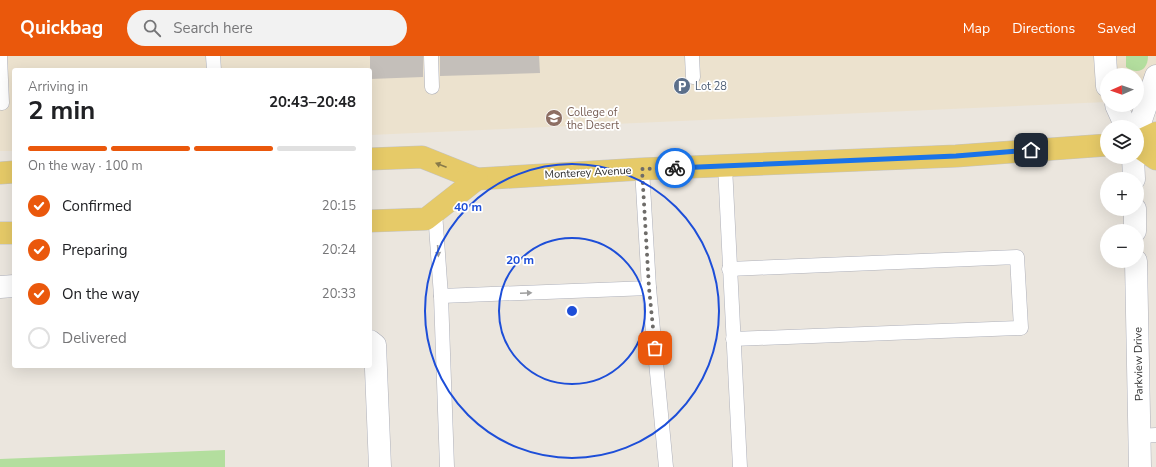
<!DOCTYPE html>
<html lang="en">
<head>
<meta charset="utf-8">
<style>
  body { margin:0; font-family:"Nunito Sans",sans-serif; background:#f2f2f2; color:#202124; height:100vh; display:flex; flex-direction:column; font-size:15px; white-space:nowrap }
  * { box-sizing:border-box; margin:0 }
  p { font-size:13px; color:#757577 }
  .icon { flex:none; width:22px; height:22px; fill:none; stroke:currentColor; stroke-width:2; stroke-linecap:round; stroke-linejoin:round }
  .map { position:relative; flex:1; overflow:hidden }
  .sheet { position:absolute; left:12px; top:12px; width:360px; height:300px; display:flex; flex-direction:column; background:#fff; border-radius:4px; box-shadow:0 4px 16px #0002 }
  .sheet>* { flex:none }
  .needle { width:26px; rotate:268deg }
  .buttons { position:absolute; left:1100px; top:12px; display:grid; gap:8px }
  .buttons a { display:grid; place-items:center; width:44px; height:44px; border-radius:50%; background:#fff; box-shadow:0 4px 16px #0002; font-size:20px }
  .pin { position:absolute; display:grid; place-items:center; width:34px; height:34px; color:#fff; margin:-17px; border-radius:8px; box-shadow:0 2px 6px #0006 }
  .courier { position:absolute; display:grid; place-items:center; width:40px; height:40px; margin:-20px; border:3px solid #1a73e8; border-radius:50%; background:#fff; color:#222; box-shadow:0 1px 5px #0007 }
  .head em { font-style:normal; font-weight:700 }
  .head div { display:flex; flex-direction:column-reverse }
  .head { display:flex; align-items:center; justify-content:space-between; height:68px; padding:0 16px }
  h1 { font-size:26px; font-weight:700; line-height:30px }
  .bar { display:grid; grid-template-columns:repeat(4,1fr); gap:6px 4px; align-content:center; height:48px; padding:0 16px }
  .bar i { height:5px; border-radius:3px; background:#e0e0e0 }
  .bar .selected { background:#ea580c }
  .bar p { grid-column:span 4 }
  ol { padding:0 16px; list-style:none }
  li { display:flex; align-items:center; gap:12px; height:44px }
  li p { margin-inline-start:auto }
  li .icon { padding:4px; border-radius:50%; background:#ea580c; color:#fff; stroke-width:4 }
  li:last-child { color:#757577 }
  li i { width:22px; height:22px; border:2px solid #e0e0e0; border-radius:50% }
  header { display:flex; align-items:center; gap:24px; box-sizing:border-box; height:56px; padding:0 20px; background:#ea580c; color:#fff }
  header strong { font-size:19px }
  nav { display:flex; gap:22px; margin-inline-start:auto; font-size:14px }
  .search { width:280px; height:36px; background:#f2f2f2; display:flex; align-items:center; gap:10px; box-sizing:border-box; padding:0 14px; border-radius:22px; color:#757577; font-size:15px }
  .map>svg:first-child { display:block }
  .education { fill:#ece2ce }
  .green { fill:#b3de9e }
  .building { fill:#c4bfba }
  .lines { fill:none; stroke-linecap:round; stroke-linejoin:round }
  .lane-casing { stroke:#aeb0ba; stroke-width:15 }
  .street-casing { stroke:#aeb0ba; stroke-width:23 }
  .primary-casing { stroke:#c3c3c3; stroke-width:23 }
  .lane { stroke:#fff; stroke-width:14 }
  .street { stroke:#fff; stroke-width:22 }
  .primary { stroke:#e6ca68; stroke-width:22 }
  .oneway { fill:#887a49 }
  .oneway2 { fill:#9f9f9f }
  .done { stroke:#6e6c69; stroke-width:4; stroke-dasharray:0 7.2 }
  .route { stroke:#1a73e8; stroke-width:5 }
  .ring { fill:none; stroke:#1d4ed8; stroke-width:2 }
  .labels { text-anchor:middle; stroke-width:3.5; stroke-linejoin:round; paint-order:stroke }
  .service-label { font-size:11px; fill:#4e5e75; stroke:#fff; text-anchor:start }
  .education-label { font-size:11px; fill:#785e54; stroke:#fff; text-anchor:start }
  .street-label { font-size:11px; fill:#2a2a2a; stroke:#fff }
  .centre { fill:#1d4ed8; stroke:#fff; stroke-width:2 }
  .ring-label { font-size:12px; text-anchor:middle; font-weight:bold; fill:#1d4ed8; stroke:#fff; stroke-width:3.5; stroke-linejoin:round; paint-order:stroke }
</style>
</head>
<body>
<header>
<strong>Quickbag</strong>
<div class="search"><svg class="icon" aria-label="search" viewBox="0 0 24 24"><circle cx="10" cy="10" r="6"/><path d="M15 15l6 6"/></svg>Search here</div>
<nav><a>Map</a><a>Directions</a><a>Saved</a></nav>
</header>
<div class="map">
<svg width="1156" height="411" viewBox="0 0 1156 411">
  <rect width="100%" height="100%" fill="#ebe6de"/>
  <polygon class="education" points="0,0 1156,0 1156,44 1137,45 1137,19 1107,19 1107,46 370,79 370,14 14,14 14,95 0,95"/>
  <g class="green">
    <path d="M1126 0H1148C1148 15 1137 19 1126 11Z"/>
    <polygon points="225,394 225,411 0,411 0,403"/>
  </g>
  <g class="building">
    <polygon points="370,0 423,0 423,21 370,23"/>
    <polygon points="440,0 539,0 540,17 440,20"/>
  </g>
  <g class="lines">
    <g class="lane-casing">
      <g id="lane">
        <polyline points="213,0 214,14"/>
        <polyline points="431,0 432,31"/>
        <polyline points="692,0 693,21"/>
        <polyline points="0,1 2,47"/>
        <polyline points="725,110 740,411"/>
        <polyline points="435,156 441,240 649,232 642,113"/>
        <polyline points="729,213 1017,201 1021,272 733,283"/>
        <polyline points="649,232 666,411"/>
        <polyline points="441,240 447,411"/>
        <polyline points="1139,380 1156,379"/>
      </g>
    </g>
    <g class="street-casing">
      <g id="street">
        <polyline points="1105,0 1107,30"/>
        <polyline points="1116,49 1126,71"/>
        <polyline points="1137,76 1156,20"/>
        <polyline points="1133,101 1134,123"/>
        <polyline points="1135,153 1135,175"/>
        <polyline points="1136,205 1140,411"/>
        <polyline points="0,231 14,230"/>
        <polyline points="370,285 375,289 380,411"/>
      </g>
    </g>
    <g class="primary-casing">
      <g id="primary">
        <polyline points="1137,86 1156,77"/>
        <polyline points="1137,90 1156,103"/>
        <polyline points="370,103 422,101 477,123 642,113 956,100 1107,89"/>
        <polyline points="0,117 14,116"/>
        <polyline points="370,165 426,163 477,123"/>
        <polyline points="0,177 14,177"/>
      </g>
    </g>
    <use href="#lane" class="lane"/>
    <use href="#street" class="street"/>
    <use href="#primary" class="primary"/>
  </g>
  <defs><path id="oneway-solid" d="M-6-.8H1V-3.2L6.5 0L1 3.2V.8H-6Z"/></defs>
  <use class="oneway" href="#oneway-solid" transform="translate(441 109) rotate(-159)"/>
  <g class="oneway2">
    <use href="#oneway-solid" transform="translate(438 195) rotate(86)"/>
    <use href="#oneway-solid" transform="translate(526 237) rotate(-2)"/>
  </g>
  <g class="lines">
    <polyline class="done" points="655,292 649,232 642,113 675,112"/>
    <polyline class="route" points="675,112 956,100 1031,94"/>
  </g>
  <g class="ring">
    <circle cx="572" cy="255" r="73"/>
    <circle cx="572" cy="255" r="147"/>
  </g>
  <defs>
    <g id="parking-disc" transform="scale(0.9)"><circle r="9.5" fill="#5c6f8a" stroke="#fff"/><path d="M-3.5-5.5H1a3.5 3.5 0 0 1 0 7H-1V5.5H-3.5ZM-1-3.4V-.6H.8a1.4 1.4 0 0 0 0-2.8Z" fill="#fff"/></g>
    <g id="university-disc" transform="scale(0.9)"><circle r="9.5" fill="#8d6e63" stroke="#fff"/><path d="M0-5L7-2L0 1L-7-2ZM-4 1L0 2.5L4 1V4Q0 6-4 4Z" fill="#fff"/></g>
  </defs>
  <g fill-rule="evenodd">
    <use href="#parking-disc" x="682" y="30"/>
    <use href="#university-disc" x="554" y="62"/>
  </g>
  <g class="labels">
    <g class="service-label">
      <text x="695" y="34">Lot 28</text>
    </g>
    <g class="education-label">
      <text x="567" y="60">College of<tspan x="567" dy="13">the Desert</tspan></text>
    </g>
    <g class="street-label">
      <text transform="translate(588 116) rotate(-3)" y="4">Monterey Avenue</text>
      <text transform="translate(1138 308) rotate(-91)" y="4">Parkview Drive</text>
    </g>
  </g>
  <circle cx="572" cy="255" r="6" class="centre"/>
  <g class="ring-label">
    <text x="468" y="155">40 m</text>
    <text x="520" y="208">20 m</text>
  </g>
</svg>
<div class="buttons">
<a><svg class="needle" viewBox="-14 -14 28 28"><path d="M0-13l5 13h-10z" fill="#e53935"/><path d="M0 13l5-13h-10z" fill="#757577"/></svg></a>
<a><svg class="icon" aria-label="layers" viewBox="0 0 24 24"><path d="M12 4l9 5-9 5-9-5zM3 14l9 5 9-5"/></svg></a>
<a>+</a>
<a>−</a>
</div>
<div class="pin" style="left:655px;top:292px;background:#ea580c"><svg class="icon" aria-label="bag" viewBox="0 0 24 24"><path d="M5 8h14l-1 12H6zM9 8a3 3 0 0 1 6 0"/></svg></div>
<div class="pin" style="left:1031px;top:94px;background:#1f2937"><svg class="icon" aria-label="home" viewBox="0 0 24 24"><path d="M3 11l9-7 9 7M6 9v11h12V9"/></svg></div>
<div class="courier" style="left:675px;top:112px"><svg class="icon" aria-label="bike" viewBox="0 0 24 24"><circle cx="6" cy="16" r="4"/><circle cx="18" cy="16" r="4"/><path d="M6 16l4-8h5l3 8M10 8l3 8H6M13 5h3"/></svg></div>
<section class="sheet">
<div class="head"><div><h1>2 min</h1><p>Arriving in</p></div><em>20:43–20:48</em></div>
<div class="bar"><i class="selected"></i><i class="selected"></i><i class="selected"></i><i></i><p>On the way · 100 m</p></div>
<ol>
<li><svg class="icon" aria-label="check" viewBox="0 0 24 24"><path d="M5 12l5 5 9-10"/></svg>Confirmed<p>20:15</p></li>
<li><svg class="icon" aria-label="check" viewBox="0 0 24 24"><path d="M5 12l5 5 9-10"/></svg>Preparing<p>20:24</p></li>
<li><svg class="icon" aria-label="check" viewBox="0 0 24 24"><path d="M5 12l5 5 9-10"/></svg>On the way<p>20:33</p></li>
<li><i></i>Delivered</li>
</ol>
</section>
</div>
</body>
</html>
